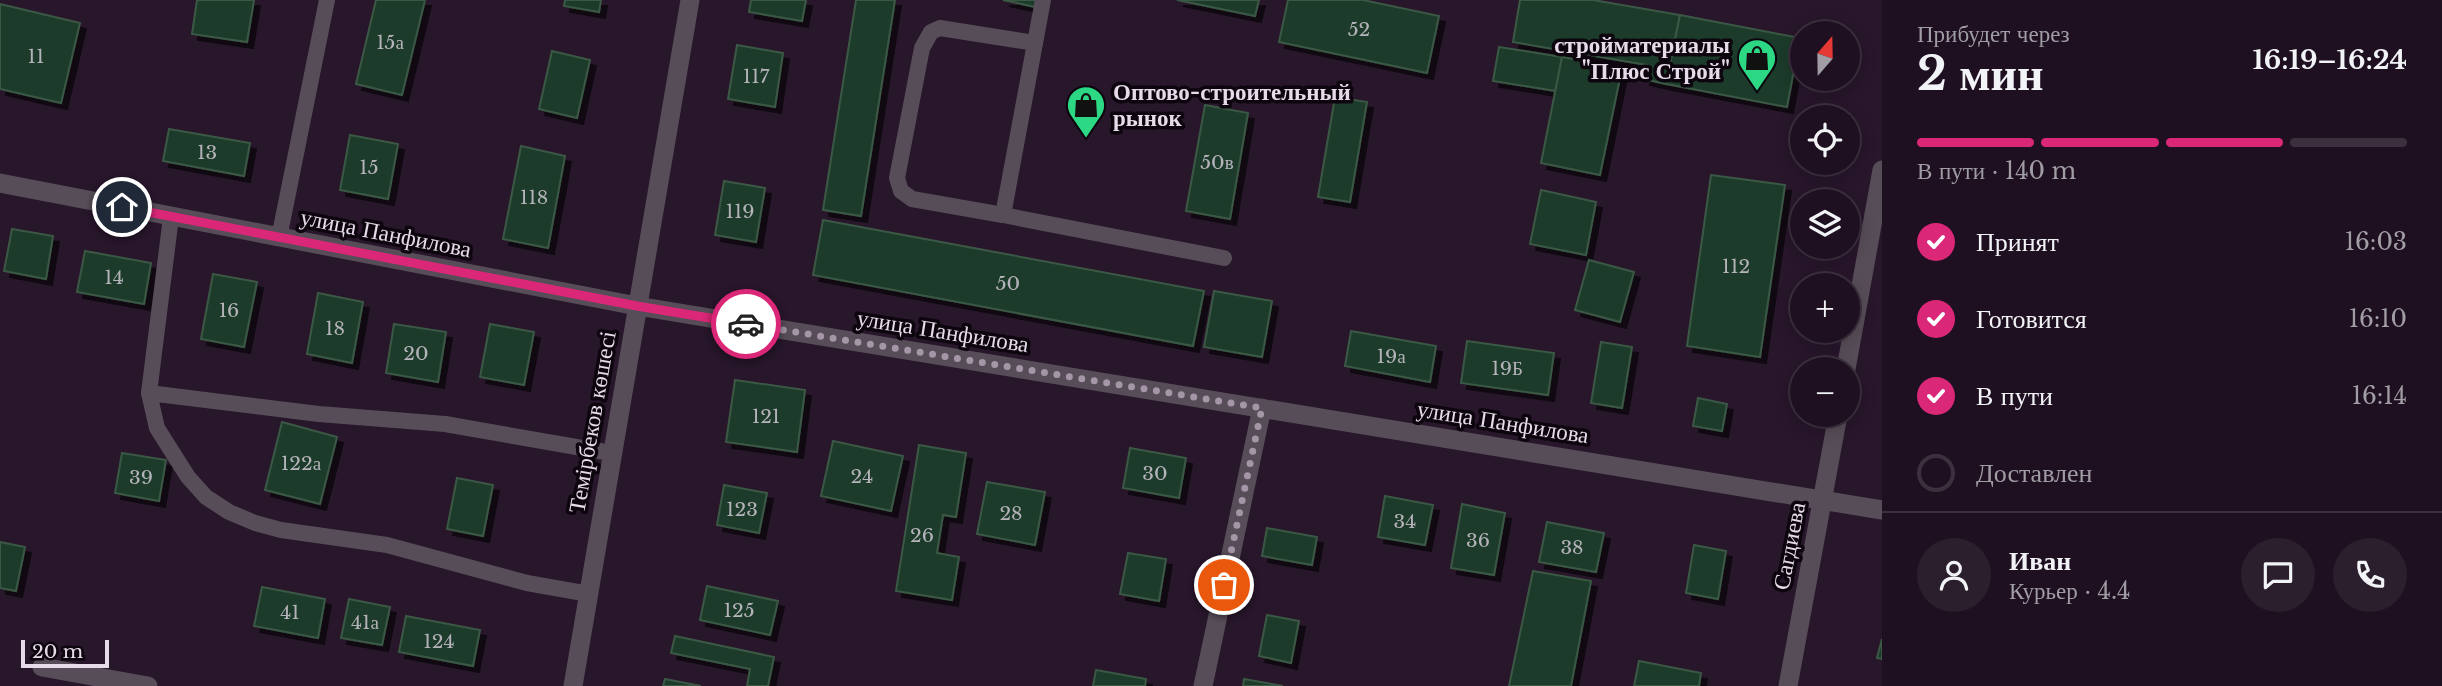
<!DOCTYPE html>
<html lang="ru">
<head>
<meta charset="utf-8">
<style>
  body { margin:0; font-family:"Libre Baskerville",serif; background:#2b1e2d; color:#f1f3f6; height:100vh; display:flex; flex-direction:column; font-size:26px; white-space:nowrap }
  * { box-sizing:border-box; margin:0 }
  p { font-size:23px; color:#a19da5 }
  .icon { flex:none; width:38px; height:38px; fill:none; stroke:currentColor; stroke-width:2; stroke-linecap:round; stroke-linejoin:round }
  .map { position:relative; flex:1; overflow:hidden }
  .sheet { display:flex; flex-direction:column; background:#1e1020; width:560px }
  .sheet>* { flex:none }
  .needle { width:46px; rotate:20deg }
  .tools { position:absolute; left:1790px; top:21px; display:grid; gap:14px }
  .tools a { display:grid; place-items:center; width:70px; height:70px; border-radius:50%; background:#1e1020; box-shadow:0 4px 18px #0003,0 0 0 2px #3c303e; font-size:35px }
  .scale { position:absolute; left:21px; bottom:18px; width:88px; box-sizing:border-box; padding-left:7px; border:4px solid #e7dbea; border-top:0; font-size:19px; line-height:24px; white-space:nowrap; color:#e7dbea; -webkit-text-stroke:5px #0c050e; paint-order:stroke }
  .pin { position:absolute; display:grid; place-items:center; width:60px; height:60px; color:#fff; margin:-30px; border:4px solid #fff; border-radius:50%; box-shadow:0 2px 7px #0007 }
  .courier { position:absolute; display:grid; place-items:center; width:70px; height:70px; margin:-35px; border:5px solid #db2777; border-radius:50%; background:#fff; color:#222; box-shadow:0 2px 9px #0007 }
  .head em { font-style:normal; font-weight:700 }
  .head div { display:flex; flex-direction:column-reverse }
  .head { display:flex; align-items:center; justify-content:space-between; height:119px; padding:0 35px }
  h1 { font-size:46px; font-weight:700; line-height:52px }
  .bar { display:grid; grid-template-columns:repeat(4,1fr); gap:10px 7px; align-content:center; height:84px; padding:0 35px }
  .bar i { height:9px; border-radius:5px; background:#3c303e }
  .bar .selected { background:#db2777 }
  .bar p { grid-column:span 4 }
  .line { display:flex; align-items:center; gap:18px; padding:0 35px; border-top:2px solid #3c303e }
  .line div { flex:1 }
  .round { display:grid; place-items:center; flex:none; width:74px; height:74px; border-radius:37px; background:#2b1e2d }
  ol { padding:0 35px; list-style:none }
  li { display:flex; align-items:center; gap:21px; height:77px }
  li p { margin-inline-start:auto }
  li .icon { padding:7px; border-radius:50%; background:#db2777; color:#fff; stroke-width:4 }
  li:last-child { color:#a19da5 }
  li i { width:38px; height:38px; border:4px solid #3c303e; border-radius:50% }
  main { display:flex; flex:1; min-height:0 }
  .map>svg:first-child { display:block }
  .building { fill:#1f3b2a; stroke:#3b5845; stroke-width:2; filter:url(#shadow) }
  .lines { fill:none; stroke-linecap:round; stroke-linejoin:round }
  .service { stroke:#574d58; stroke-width:16 }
  .minor { stroke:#574d58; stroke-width:19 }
  .tertiary { stroke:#574d58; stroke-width:19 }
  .done { stroke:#a496a7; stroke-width:7; stroke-dasharray:0 12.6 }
  .route { stroke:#db2777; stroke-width:9 }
  .labels { text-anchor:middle; stroke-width:7; stroke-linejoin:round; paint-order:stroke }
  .number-label { font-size:19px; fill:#b5b3ba }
  .poi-label { font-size:23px; font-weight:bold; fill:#e7dbea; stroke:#0c050e; text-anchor:end }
  .street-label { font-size:23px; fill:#e7dbea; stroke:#0c050e }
</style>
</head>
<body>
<main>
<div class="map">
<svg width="1882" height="686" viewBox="0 0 1882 686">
  <defs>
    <filter id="shadow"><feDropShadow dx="6" dy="6" stdDeviation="0" flood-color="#0009"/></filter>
  </defs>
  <rect width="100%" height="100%" fill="#28162b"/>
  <g class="building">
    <polygon points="197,0 254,0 247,42 192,34"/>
    <polygon points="376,0 425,0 402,95 356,84"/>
    <polygon points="565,0 601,0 599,12 564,6"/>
    <polygon points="751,0 806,0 802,21 749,12"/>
    <polygon points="856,0 895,0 861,216 823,210"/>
    <polygon points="1003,0 1036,0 1035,7"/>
    <polygon points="1177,0 1259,0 1255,16"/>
    <polygon points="1288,0 1363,0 1439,16 1427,73 1279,42"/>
    <polygon points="1520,0 1593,0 1680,15 1666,84 1644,79 1647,65 1513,42"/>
    <polygon points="0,4 80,23 61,103 0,89"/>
    <polygon points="1680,15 1800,38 1787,107 1666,84"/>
    <polygon points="737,45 783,53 775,107 728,99"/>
    <polygon points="1499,47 1562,57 1556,91 1493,81"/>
    <polygon points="552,51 590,60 577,118 539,109"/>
    <polygon points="1562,57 1622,68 1600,175 1541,163"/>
    <polygon points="1335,97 1367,102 1350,202 1318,197"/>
    <polygon points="1205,105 1248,113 1230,219 1186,211"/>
    <polygon points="169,129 250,143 244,176 163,161"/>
    <polygon points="350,135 398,144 388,199 340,190"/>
    <polygon points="521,146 565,156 548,248 503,239"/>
    <polygon points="1711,175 1785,185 1760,357 1687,346"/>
    <polygon points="724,181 765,188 756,242 715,235"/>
    <polygon points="1541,190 1596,202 1586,255 1530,244"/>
    <polygon points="823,220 1204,291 1193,346 813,275"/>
    <polygon points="12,229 53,236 46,279 4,271"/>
    <polygon points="85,251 151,263 144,304 77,292"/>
    <polygon points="1589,260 1634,272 1620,322 1575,310"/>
    <polygon points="213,274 257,282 244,347 201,339"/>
    <polygon points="1214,291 1272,301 1262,357 1204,347"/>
    <polygon points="318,293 363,302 352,363 307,354"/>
    <polygon points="394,324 446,332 438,382 386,373"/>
    <polygon points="490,324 534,332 524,385 480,377"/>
    <polygon points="1351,331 1436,346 1430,382 1345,366"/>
    <polygon points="1467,341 1554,353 1548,395 1461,383"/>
    <polygon points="1601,342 1632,347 1622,408 1591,403"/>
    <polygon points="735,380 805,390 797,452 726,442"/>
    <polygon points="1698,398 1727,404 1722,431 1693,426"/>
    <polygon points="282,422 337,437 320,504 265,490"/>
    <polygon points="833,441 903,456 891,511 821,496"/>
    <polygon points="919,445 966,453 956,517 943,515 937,553 959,557 952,600 896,591"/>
    <polygon points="1130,448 1186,458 1179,498 1123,488"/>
    <polygon points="122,453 166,460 159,501 115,493"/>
    <polygon points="457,478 493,485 483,536 447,529"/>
    <polygon points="987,482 1045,492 1035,545 977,534"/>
    <polygon points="724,485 767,493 759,533 717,525"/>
    <polygon points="1385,496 1433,505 1425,545 1378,537"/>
    <polygon points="1462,504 1505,513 1494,575 1451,568"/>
    <polygon points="1547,522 1604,533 1596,572 1539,562"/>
    <polygon points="1267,528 1317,537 1312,565 1262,556"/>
    <polygon points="0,542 25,547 16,591 0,588"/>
    <polygon points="1694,545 1726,551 1718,599 1686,593"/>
    <polygon points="1128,553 1166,559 1159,601 1120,594"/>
    <polygon points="1533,571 1591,581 1571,686 1509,686"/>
    <polygon points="707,586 778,601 770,635 700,620"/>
    <polygon points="262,587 325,599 318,638 254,626"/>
    <polygon points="349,599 390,607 382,645 341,638"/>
    <polygon points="1267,615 1299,621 1291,663 1259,656"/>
    <polygon points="406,616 480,630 473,666 399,652"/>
    <polygon points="675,636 774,657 768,686 747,686 750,669 671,653"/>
    <polygon points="1882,639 1882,659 1877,658"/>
    <polygon points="1639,661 1701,673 1699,686 1634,686"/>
    <polygon points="1096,670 1146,679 1145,686 1093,686"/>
    <polygon points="665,679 701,686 663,686"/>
    <polygon points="1244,679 1283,686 1243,686"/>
  </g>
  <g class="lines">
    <g class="service">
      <polyline points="1043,0 1003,215 1224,258"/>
      <polyline points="1003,215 912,199 901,191 897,178 922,48 931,32 940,28 1035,43"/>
      <polyline points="279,238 327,0"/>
      <polyline points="149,393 171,217"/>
      <polyline points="589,594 527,583 387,545 281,530 255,523 229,512 206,497 188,477 157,428 149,393 319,414 445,424 611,453"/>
    </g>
    <g class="minor">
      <polyline points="0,183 637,306 1882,510"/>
      <polyline points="42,667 148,686"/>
      <polyline points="573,686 690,0"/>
      <polyline points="1203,686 1262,408"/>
    </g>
    <g class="tertiary">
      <polyline points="1846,369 1882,170"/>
      <polyline points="1788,686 1838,415"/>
    </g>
  </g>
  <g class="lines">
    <polyline class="done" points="746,324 1262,408 1224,585"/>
    <polyline class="route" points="122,207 637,306 746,324"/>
  </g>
  <defs>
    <g id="shop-pin" transform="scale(2.0125)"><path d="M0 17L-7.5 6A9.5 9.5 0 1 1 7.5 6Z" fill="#2dd884" stroke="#0c050e"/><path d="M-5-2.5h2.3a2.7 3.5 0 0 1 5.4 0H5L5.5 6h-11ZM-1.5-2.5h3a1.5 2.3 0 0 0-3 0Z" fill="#111"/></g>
  </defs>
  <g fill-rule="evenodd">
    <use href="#shop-pin" x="1757" y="58"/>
    <use href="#shop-pin" x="1086" y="105"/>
  </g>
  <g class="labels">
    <g class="number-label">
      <text x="1359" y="36">52</text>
      <text x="390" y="49">15а</text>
      <text x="36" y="63">11</text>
      <text x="756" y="83">117</text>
      <text x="207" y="159">13</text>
      <text x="1217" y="169">50в</text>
      <text x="369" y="174">15</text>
      <text x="534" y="204">118</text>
      <text x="740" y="218">119</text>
      <text x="1736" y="273">112</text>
      <text x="114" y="284">14</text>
      <text x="1008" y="290">50</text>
      <text x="229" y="317">16</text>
      <text x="335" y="335">18</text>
      <text x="416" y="360">20</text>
      <text x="1391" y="363">19а</text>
      <text x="1507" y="375">19Б</text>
      <text x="766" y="423">121</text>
      <text x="301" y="470">122а</text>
      <text x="1155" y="480">30</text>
      <text x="862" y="483">24</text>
      <text x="141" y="484">39</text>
      <text x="742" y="516">123</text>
      <text x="1011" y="520">28</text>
      <text x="1405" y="528">34</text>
      <text x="922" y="542">26</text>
      <text x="1478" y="547">36</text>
      <text x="1572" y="554">38</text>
      <text x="739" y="617">125</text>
      <text x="290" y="619">41</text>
      <text x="365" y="629">41а</text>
      <text x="439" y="648">124</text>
    </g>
    <g class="poi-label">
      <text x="1730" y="53">стройматериалы<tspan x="1730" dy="26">"Плюс Строй"</tspan></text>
      <text x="1113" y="100" text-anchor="start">Оптово-строительный<tspan x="1113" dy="26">рынок</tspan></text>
    </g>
    <g class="street-label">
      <text transform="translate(386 233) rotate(11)" y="8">улица Панфилова</text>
      <text transform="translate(943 331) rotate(9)" y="8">улица Панфилова</text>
      <text transform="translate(592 422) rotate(-80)" y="8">Темірбеков көшесі</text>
      <text transform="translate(1503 422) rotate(9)" y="8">улица Панфилова</text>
      <text transform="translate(1789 546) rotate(-79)" y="8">Сагдиева</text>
    </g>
  </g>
</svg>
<div class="tools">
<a><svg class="needle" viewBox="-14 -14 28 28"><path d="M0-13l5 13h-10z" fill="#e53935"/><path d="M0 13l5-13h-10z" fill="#a19da5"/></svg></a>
<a><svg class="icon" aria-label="locate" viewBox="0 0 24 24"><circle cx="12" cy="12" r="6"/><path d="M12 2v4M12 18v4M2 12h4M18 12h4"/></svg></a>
<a><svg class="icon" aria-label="layers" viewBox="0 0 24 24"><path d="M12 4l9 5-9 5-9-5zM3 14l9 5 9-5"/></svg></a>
<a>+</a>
<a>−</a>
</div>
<div class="scale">20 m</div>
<div class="pin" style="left:1224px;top:585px;background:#ea580c"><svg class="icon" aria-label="bag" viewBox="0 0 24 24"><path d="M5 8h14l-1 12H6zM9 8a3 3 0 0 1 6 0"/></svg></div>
<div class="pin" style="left:122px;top:207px;background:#1f2937"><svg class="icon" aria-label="home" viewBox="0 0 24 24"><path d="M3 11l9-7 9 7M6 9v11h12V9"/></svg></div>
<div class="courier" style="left:746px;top:324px"><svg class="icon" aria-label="car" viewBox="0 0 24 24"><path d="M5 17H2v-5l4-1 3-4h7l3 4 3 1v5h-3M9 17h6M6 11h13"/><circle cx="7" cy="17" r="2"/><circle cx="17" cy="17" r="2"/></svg></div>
</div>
<section class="sheet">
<div class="head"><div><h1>2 мин</h1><p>Прибудет через</p></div><em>16:19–16:24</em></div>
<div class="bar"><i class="selected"></i><i class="selected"></i><i class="selected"></i><i></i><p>В пути · 140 m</p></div>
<ol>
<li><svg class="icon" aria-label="check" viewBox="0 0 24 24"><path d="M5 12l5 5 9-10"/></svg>Принят<p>16:03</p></li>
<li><svg class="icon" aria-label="check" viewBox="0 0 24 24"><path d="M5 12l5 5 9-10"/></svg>Готовится<p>16:10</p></li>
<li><svg class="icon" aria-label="check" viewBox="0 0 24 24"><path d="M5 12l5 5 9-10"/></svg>В пути<p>16:14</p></li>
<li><i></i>Доставлен</li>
</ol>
<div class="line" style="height:126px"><a class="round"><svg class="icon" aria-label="person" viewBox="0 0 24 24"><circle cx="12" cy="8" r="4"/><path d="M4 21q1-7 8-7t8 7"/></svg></a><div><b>Иван</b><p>Курьер · 4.4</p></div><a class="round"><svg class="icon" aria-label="chat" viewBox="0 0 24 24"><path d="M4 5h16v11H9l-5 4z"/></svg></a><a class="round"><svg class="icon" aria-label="phone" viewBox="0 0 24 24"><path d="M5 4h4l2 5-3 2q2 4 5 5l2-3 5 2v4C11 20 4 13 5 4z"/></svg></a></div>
</section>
</main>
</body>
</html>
